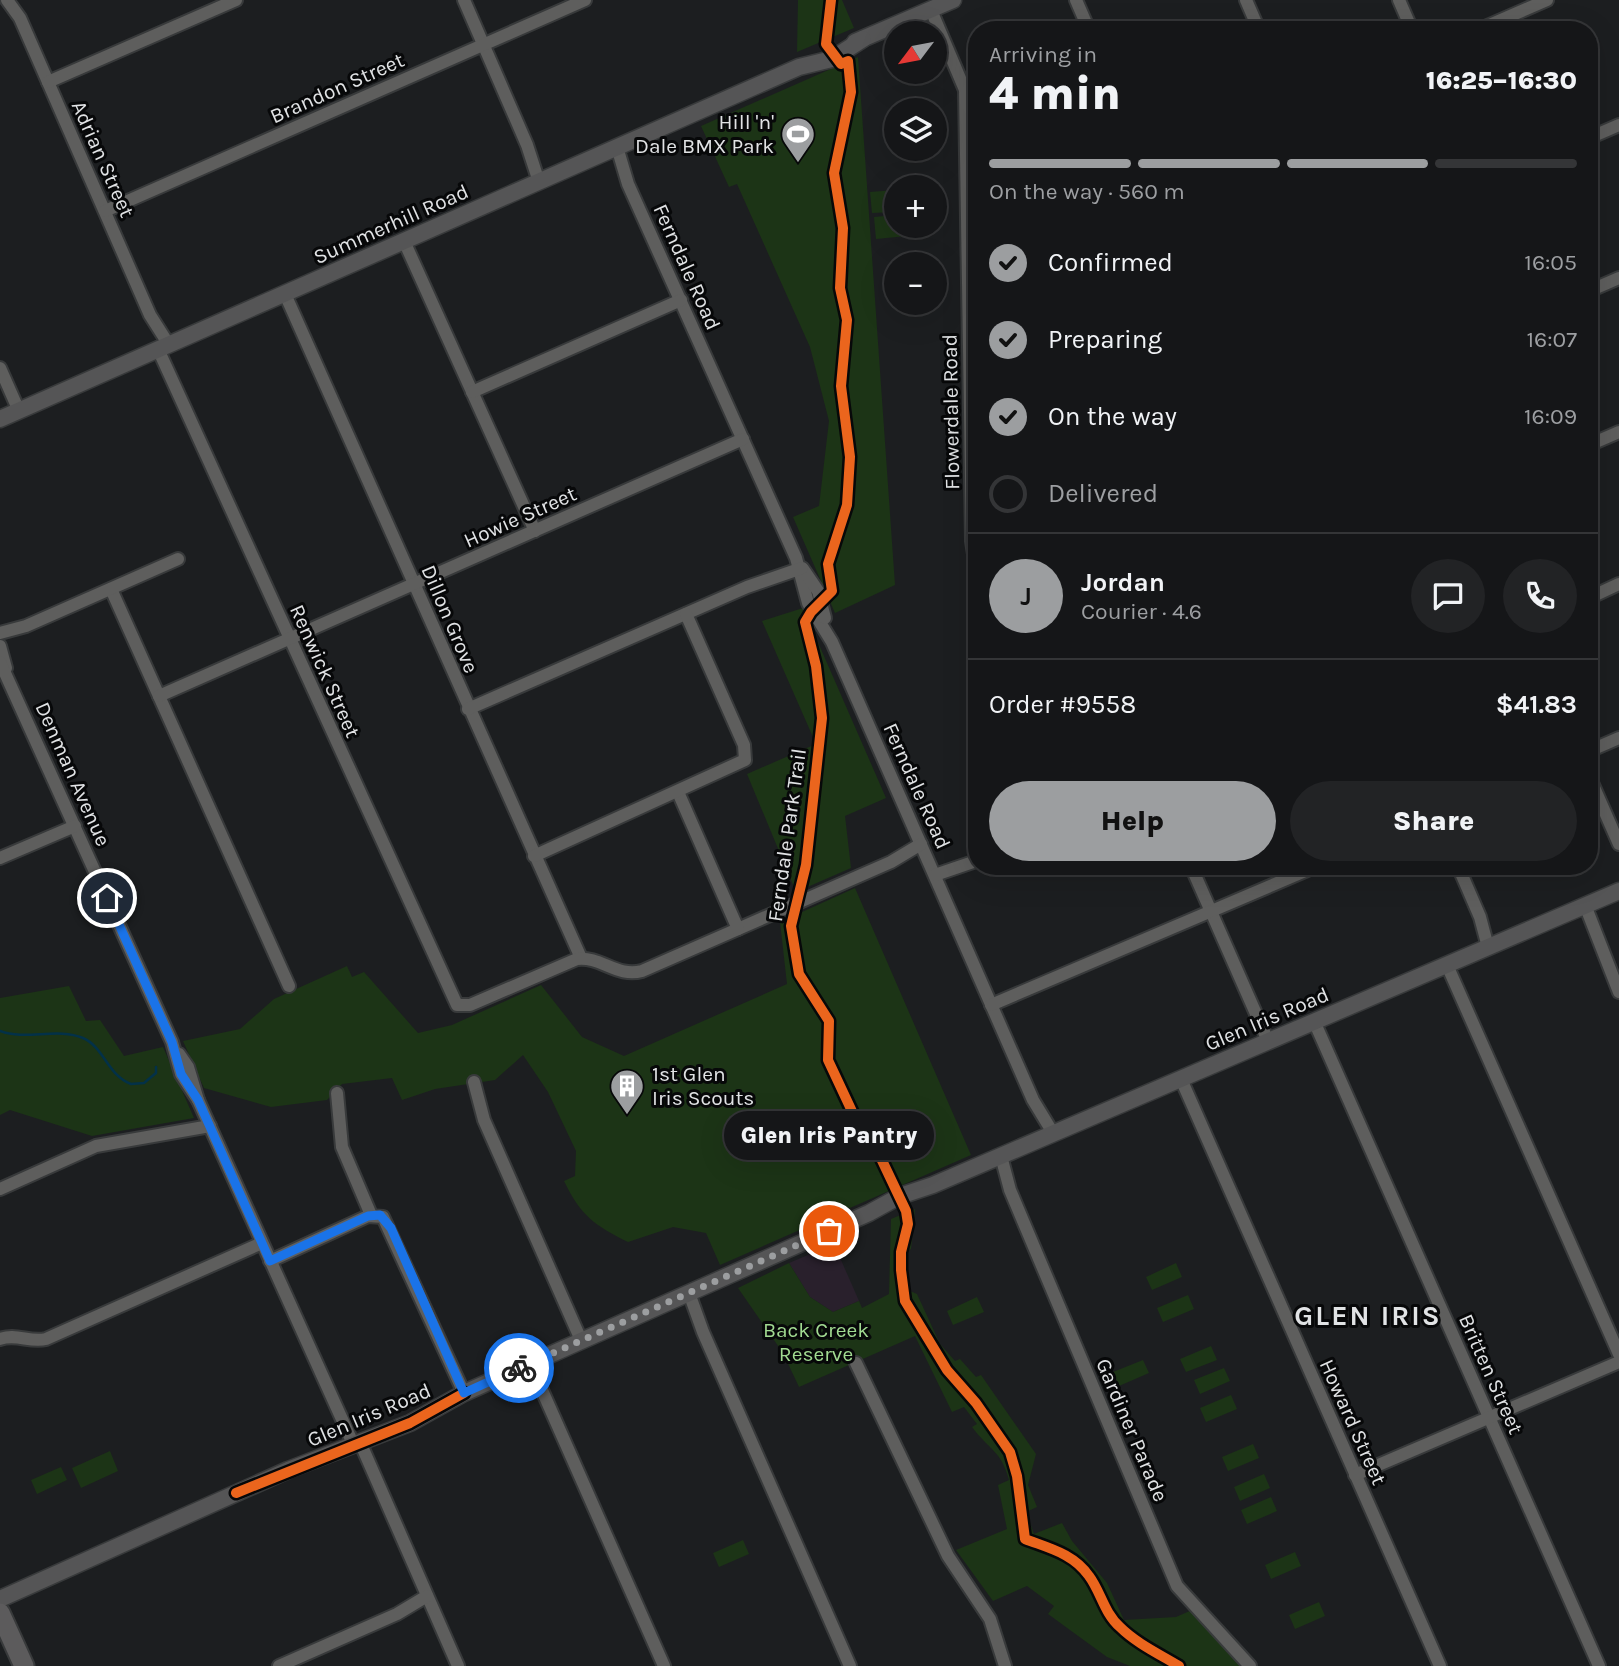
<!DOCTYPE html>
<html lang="en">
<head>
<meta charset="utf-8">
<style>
  body { margin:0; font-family:Karla,sans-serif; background:#222325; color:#f1f3f6; height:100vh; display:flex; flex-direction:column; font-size:26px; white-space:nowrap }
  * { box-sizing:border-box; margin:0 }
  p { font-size:23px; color:#9d9fa2 }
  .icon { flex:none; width:38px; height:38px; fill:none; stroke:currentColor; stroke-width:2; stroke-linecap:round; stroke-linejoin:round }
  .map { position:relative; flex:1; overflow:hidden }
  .panel { position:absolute; left:968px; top:21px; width:630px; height:854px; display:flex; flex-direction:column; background:#151618; border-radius:28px; box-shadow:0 7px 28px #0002,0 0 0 2px #343537 }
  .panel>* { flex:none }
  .needle { width:46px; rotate:238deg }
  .fabs { position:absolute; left:884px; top:21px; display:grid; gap:14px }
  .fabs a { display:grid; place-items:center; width:63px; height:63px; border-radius:50%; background:#151618; box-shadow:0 7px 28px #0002,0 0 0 2px #343537; font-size:35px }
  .pin { position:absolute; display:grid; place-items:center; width:60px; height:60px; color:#fff; margin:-30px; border:4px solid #fff; border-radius:50%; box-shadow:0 2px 7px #0007 }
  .courier { position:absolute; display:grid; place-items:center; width:70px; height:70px; margin:-35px; border:5px solid #1a73e8; border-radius:50%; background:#fff; color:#222; box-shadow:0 2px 9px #0007 }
  .bubble { position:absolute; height:49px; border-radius:24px; background:#151618; box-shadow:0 7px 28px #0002,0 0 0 2px #343537; font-size:23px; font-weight:800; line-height:49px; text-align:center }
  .headline em { font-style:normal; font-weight:800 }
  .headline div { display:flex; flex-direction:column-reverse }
  .headline { display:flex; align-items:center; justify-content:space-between; height:119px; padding:0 21px }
  h1 { font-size:46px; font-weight:800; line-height:52px }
  .bar { display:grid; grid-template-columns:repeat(4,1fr); gap:10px 7px; align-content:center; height:84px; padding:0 21px }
  .bar i { height:9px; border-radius:5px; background:#343537 }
  .bar .current { background:#9c9ea0 }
  .bar p { grid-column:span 4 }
  .line { display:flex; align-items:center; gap:18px; padding:0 21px; border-top:2px solid #343537 }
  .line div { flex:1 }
  .round { display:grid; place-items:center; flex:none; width:74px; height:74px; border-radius:37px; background:#222325 }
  ol { padding:0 21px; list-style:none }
  li { display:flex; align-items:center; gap:21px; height:77px }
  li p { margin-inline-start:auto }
  li .icon { padding:7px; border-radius:50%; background:#9c9ea0; color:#111; stroke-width:4 }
  li:last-child { color:#9d9fa2 }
  li i { width:38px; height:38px; border:4px solid #343537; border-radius:50% }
  .cta { display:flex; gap:14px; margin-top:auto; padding:14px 21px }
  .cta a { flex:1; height:80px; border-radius:42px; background:#9c9ea0; color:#111; font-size:28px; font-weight:800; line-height:80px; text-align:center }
  .cta a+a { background:#222325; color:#f1f3f6 }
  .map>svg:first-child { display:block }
  .commercial { fill:#29202c }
  .green { fill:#1c3416 }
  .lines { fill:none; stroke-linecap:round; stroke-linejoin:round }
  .stream { stroke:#033148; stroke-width:2.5 }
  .minor-casing { stroke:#383a3b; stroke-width:16 }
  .major-casing { stroke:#383a3b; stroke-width:19 }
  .highway-casing { stroke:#383a3b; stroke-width:23 }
  .minor { stroke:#5e5e5d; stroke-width:12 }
  .major { stroke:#555556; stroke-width:16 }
  .highway { stroke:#5c5b5c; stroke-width:19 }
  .cycleway-casing { stroke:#070809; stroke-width:15 }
  .cycleway { stroke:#eb651d; stroke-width:10 }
  .done { stroke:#9c9ea0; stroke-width:7; stroke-dasharray:0 12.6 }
  .route { stroke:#1a73e8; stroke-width:9 }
  .labels { text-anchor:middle; stroke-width:6; stroke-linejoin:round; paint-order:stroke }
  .street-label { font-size:21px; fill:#e1e3e5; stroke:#070809 }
  .poi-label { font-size:21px; fill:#e1e3e5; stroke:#070809; text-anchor:end }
  .park-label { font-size:21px; fill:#a1da91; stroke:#070809 }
  .district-label { font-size:28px; font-weight:bold; letter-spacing:2px; fill:#e1e3e5; stroke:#070809 }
</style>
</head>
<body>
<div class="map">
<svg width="1619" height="1666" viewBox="0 0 1619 1666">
  <rect width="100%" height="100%" fill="#1c1e20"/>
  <polygon class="commercial" points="834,1244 859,1301 833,1312 810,1297 789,1263"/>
  <g class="green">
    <polygon points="798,0 842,0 854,28 797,52"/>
    <polygon points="858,57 895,585 835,613 793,517 819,506 829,421 810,347 737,184 729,187 701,126"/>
    <polygon points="896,190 896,212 872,213 870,192"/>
    <polygon points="896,215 896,226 916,226 917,235 876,239 874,217"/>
    <polygon points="803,608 886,798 845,816 851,868 796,892 747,774 816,744 762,621"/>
    <path d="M855 888 971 1155 720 1265 706 1233 673 1227 628 1242C594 1225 581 1216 564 1181L575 1176 576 1151 548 1092 523 1055 495 1080 435 1089 402 1100 392 1078 342 1084 327 1100 271 1107 204 1088 183 1041 240 1029 274 999 347 966 352 977 364 972 418 1033 452 1025 541 985 582 1037 624 1056 787 984 780 922Z"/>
    <polygon points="69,986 86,1021 100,1020 124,1056 163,1047 194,1118 92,1136 10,1110 0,1115 0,998"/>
    <path d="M915 1209 911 1249 903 1253V1288L917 1294 940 1344 955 1361 960 1359 976 1377 981 1375 1036 1454 1028 1485 1037 1507 1026 1512 1034 1534 1062 1523 1072 1541 1107 1583 1124 1620 1176 1617 1192 1610 1243 1666H1130L1107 1657 1048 1614 1054 1606 1027 1586 993 1601 956 1550 1007 1529 998 1485 1009 1480C1001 1450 989 1450 972 1427L977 1424 964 1407 952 1412 915 1336 799 1387 783 1353 738 1288 789 1263 810 1297 833 1312 859 1301 862 1308 889 1294 891 1219Z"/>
    <polygon points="1176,1263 1182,1277 1152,1290 1146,1277"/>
    <polygon points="1188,1295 1194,1309 1163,1322 1157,1308"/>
    <polygon points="977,1297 984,1312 953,1325 947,1311"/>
    <polygon points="1211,1346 1217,1360 1186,1372 1180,1359"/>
    <polygon points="1143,1360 1149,1373 1119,1386 1113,1372"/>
    <polygon points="1224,1368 1230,1381 1200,1394 1194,1380"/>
    <polygon points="1231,1395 1237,1409 1206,1422 1200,1408"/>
    <polygon points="1253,1444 1259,1458 1228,1471 1222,1457"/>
    <polygon points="110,1451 118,1471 81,1488 72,1468"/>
    <polygon points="61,1467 67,1480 37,1494 31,1480"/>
    <polygon points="1264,1474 1270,1488 1240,1501 1234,1487"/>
    <polygon points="1271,1497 1277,1511 1247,1524 1241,1510"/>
    <polygon points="743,1540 749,1554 719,1567 713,1553"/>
    <polygon points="1295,1552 1301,1566 1271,1579 1265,1565"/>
    <polygon points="1319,1602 1325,1616 1295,1629 1289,1615"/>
  </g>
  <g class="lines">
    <path class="stream" d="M0 1031C26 1041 57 1027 83 1038 104 1047 108 1076 131 1084L144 1083 156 1073V1067"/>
    <g class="minor-casing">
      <g id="minor">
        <polyline points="7,0 20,18 150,315 169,345"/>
        <polyline points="464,0 527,145 539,182"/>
        <polyline points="1076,0 1089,30"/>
        <polyline points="1246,0 1259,30"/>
        <polyline points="1399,0 1412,30"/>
        <polyline points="931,10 965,90 972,541 976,567"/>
        <polyline points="1478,30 1547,0"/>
        <polyline points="48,82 236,0"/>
        <polyline points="1589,138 1619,125"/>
        <polyline points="617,147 628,184 796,558 808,603 832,642 1033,1100 1053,1133"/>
        <polyline points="105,211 585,0"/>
        <polyline points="404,241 535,531"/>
        <polyline points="1589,291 1619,278"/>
        <polyline points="285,294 581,958"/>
        <path d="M158 349 457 1005H470L577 959C601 956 617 978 642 971L891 862 921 844"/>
        <polyline points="0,368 19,411"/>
        <polyline points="472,392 681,300"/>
        <polyline points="1589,445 1619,432"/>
        <polyline points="803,569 818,591 825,618"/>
        <polyline points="111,589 289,986"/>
        <polyline points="1589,598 1619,584"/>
        <polyline points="0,633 26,626 178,559"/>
        <polyline points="0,646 6,668"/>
        <polyline points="0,662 172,1042 181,1074 198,1100"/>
        <polyline points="159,696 743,439"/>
        <polyline points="468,709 747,587 802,568"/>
        <polyline points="1589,751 1619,738"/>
        <polyline points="1589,776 1619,844"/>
        <polyline points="678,792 738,929"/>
        <polyline points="534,856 745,760 744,745 686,614"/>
        <polyline points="0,858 75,826"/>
        <polyline points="1191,866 1268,1041"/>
        <polyline points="1458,866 1480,917 1488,947"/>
        <polyline points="935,875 976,861"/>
        <polyline points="1585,905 1619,992"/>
        <polyline points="1447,965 1619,1354"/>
        <polyline points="991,1005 1317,866"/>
        <polyline points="1314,1021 1599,1666"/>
        <polyline points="179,1054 188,1067 198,1100 350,1437"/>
        <polyline points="1181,1079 1440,1666"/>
        <polyline points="474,1082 484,1120 581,1340"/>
        <polyline points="337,1093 342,1147 371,1215"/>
        <polyline points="1001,1156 1010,1190 1177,1586 1250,1666"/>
        <polyline points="0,1189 96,1146 210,1126"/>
        <polyline points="270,1261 368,1216 383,1217 464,1393"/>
        <polyline points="689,1293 703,1332 850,1666"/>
        <path d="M0 1339C16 1333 30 1343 46 1339L262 1243"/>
        <polyline points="530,1363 664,1666"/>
        <polyline points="856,1363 948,1556 990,1619 1005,1666"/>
        <polyline points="360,1442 458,1666"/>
        <polyline points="1355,1475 1619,1362"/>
        <polyline points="279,1666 397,1614 427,1596"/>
      </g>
    </g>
    <g class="major-casing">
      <g id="major">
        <polyline points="855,42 953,0"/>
        <polyline points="0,419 799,67 832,59 863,39"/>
        <polyline points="0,1599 288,1470 410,1423 464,1393 869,1213 900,1196 933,1185 1619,891"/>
      </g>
    </g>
    <g class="highway-casing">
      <polyline id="highway" points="0,1613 24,1666"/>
    </g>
    <use href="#minor" class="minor"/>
    <use href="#major" class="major"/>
    <use href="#highway" class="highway"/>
    <g class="cycleway-casing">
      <g id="cycleway">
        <path d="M831 0 826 44 841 64 848 61 851 92 834 173 843 228 840 288 847 320 841 386 850 457 847 505 828 564 832 591 811 612 805 622 816 666 822 718 806 865 791 926 799 974 829 1021 828 1060 857 1122 878 1152 906 1211 908 1224 901 1252V1270L905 1301 947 1370 976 1403 1010 1452 1017 1476 1025 1539C1048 1548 1073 1553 1089 1576 1101 1592 1104 1613 1120 1627 1136 1643 1159 1654 1179 1666"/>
        <polyline points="236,1493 410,1423 464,1393"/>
      </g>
    </g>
    <use href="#cycleway" class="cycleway"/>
  </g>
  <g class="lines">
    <polyline class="done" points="519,1368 829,1231"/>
    <polyline class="route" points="107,898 172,1042 181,1074 198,1100 270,1261 368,1216 380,1215 391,1228 464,1393 519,1368"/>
  </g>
  <defs>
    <g id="stadium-pin" transform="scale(1.75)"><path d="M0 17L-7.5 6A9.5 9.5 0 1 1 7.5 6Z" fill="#9c9ea0" stroke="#070809"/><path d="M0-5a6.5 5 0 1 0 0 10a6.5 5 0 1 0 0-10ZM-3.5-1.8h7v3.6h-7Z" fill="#fff"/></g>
    <g id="building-pin" transform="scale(1.75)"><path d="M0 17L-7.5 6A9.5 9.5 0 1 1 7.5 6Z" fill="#9c9ea0" stroke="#070809"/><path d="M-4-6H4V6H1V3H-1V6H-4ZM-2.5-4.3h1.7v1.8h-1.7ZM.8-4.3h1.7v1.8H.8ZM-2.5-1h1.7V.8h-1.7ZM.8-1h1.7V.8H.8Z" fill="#fff"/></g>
  </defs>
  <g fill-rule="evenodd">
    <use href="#stadium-pin" x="798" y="134"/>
    <use href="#building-pin" x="627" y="1086"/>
  </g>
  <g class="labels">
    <g class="street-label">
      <text transform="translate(337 88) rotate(-24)" y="7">Brandon Street</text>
      <text transform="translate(103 159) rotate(66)" y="7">Adrian Street</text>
      <text transform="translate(391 224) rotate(-24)" y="7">Summerhill Road</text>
      <text transform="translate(687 267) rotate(66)" y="7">Ferndale Road</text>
      <text transform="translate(951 412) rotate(-91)" y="7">Flowerdale Road</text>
      <text transform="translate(520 517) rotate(-24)" y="7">Howie Street</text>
      <text transform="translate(450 619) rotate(67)" y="7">Dillon Grove</text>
      <text transform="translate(325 671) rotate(66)" y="7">Renwick Street</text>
      <text transform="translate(73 774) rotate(66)" y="7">Denman Avenue</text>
      <text transform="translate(917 786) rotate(66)" y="7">Ferndale Road</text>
      <text transform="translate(787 835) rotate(-82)" y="7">Ferndale Park Trail</text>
      <text transform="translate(1267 1019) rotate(-23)" y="7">Glen Iris Road</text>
      <text transform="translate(1491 1374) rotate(66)" y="7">Britten Street</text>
      <text transform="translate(369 1415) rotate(-23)" y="7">Glen Iris Road</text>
      <text transform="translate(1353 1422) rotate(66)" y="7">Howard Street</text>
      <text transform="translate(1132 1430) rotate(67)" y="7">Gardiner Parade</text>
    </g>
    <g class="poi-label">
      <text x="774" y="129">Hill 'n'<tspan x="774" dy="24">Dale BMX Park</tspan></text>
      <text x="652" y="1081" text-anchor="start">1st Glen<tspan x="652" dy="24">Iris Scouts</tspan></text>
    </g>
    <g class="park-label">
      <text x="816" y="1337">Back Creek<tspan x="816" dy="24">Reserve</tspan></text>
    </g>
    <g class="district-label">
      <text x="1368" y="1325">GLEN IRIS</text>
    </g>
  </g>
</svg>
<div class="fabs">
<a><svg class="needle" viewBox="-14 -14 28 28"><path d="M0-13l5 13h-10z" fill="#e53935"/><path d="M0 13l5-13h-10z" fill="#9d9fa2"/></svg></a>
<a><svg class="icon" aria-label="layers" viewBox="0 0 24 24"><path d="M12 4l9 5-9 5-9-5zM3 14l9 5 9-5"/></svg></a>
<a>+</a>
<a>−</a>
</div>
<div class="pin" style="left:829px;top:1231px;background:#ea580c"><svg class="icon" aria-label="bag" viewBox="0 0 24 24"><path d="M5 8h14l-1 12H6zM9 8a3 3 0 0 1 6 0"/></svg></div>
<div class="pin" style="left:107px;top:898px;background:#1f2937"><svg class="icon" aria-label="home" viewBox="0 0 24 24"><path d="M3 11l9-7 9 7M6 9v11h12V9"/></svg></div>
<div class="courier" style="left:519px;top:1368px"><svg class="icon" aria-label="bike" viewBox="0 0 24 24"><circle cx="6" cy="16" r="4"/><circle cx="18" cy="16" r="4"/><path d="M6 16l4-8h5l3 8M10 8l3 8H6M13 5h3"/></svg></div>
<div class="bubble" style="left:724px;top:1111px;width:210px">Glen Iris Pantry</div>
<section class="panel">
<div class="headline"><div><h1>4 min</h1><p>Arriving in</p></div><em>16:25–16:30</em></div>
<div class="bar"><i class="current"></i><i class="current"></i><i class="current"></i><i></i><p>On the way · 560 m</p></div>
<ol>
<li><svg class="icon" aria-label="check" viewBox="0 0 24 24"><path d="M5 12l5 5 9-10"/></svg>Confirmed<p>16:05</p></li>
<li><svg class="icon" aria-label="check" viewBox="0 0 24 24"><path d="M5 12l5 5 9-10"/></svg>Preparing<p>16:07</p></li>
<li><svg class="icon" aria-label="check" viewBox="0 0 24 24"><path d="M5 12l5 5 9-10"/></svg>On the way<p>16:09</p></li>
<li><i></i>Delivered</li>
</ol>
<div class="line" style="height:126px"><b class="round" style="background:#9c9ea0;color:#111">J</b><div><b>Jordan</b><p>Courier · 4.6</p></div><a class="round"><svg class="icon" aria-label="chat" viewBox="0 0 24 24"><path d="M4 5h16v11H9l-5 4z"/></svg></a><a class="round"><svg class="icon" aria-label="phone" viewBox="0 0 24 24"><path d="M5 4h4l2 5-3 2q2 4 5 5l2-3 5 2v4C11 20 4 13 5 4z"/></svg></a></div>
<div class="line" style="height:91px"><div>Order #9558</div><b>$41.83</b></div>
<div class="cta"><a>Help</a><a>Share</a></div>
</section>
</div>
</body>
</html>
